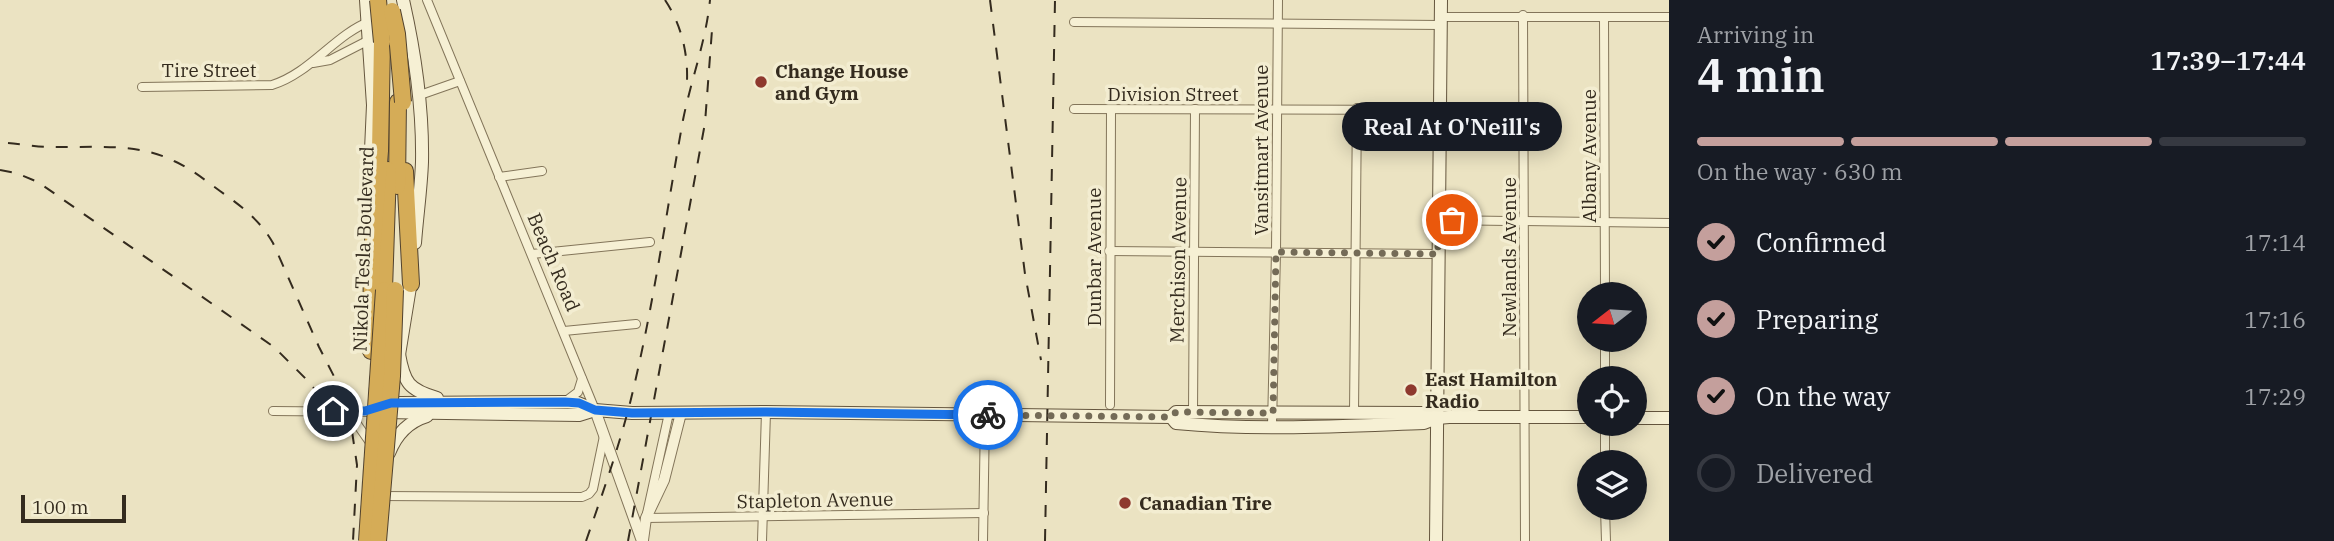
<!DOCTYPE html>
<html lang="en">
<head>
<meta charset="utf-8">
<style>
  body { margin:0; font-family:"IBM Plex Serif",serif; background:#242831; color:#f1f3f6; height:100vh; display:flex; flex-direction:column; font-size:26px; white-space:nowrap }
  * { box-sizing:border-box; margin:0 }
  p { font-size:23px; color:#9ea1a6 }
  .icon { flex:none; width:38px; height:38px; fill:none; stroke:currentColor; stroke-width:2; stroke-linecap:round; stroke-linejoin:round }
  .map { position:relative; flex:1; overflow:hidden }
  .drawer { display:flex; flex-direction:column; background:#171b24; width:665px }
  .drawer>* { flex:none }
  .needle { width:46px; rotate:253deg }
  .buttons { position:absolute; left:1577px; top:282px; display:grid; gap:14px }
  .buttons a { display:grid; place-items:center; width:70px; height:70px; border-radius:50%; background:#171b24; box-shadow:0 4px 18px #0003; font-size:35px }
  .scale { position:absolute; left:21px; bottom:18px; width:105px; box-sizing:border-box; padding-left:7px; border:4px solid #342b1e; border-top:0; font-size:19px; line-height:24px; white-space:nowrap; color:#342b1e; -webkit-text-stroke:5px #f3edd1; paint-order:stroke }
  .pin { position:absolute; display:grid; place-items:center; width:60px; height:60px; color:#fff; margin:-30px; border:4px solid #fff; border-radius:50%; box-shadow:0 2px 7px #0007 }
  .courier { position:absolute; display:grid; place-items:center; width:70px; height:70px; margin:-35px; border:5px solid #1a73e8; border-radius:50%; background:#fff; color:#222; box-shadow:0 2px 9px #0007 }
  .bubble { position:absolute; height:49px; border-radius:24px; background:#171b24; box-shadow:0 4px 18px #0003; font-size:23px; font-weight:600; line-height:49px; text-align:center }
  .summary em { font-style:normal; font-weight:600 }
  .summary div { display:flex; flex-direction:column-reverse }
  .summary { display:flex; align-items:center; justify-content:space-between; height:119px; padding:0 28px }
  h1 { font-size:46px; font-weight:600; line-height:52px }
  .bar { display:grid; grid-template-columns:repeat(4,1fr); gap:10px 7px; align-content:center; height:84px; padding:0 28px }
  .bar i { height:9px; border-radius:5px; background:#363941 }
  .bar .on { background:#c49f9c }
  .bar p { grid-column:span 4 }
  ol { padding:0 28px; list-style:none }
  li { display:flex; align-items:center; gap:21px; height:77px }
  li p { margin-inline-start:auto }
  li .icon { padding:7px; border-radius:50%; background:#c49f9c; color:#111; stroke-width:4 }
  li:last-child { color:#9ea1a6 }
  li i { width:38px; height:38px; border:4px solid #363941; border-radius:50% }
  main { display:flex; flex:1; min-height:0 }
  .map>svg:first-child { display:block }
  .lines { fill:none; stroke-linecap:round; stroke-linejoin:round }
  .minor-casing { stroke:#83755a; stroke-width:10 }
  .tertiary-casing { stroke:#83755a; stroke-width:12 }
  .secondary-casing { stroke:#65563e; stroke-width:14 }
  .motorway-casing { stroke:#51422e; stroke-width:18 }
  .minor { stroke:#f6f0d4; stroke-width:8 }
  .tertiary { stroke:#f6f0d4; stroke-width:10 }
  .secondary { stroke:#f6f0d4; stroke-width:12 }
  .motorway { stroke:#d5ac57; stroke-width:16 }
  .rail { stroke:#342b1e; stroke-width:2; stroke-dasharray:12 12; stroke-linecap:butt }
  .motorway-bridge-casing { stroke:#51422e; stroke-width:18; stroke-linecap:butt }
  .motorway-bridge { stroke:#d5ac57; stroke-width:16 }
  .done { stroke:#746b57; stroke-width:7; stroke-dasharray:0 12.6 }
  .route { stroke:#1a73e8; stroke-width:9 }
  .poi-dot { fill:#8e392e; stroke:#f3edd1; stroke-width:2.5 }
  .labels { text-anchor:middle; stroke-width:7; stroke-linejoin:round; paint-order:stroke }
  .street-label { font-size:19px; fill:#342b1e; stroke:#f3edd1 }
  .poi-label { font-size:19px; font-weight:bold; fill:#342b1e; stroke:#f3edd1; text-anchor:start }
</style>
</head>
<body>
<main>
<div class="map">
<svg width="1669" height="541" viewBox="0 0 1669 541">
  <rect width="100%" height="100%" fill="#ebe3c2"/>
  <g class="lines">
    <g class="minor-casing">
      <g id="minor">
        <polyline points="427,0 595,410"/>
        <polyline points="1523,15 1525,541"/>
        <polyline points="1441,17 1669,17"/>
        <polyline points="1604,17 1605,294"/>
        <polyline points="1074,22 1440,25"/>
        <polyline points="313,63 330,60 371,39"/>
        <path d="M142 87 272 85C311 73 335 34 371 21"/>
        <polyline points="420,95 460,81"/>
        <polyline points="1074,109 1440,110"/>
        <polyline points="499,177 542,171"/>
        <polyline points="1438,220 1669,223"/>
        <polyline points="1109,251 1438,254"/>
        <polyline points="532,254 650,242"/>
        <polyline points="564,331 636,324"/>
        <polyline points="1605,378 1605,340"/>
        <polyline points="566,401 578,392 582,379"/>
        <polyline points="1110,405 1111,110"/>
        <polyline points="273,411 375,412"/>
        <polyline points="1193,412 1195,109"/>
        <polyline points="1354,412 1357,108"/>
        <polyline points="669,413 646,518 984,513"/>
        <polyline points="338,414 357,424 371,444"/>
        <polyline points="1605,424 1605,462"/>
        <polyline points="1272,426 1276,252 1278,0"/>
        <polyline points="381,496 582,497 589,494 593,489 604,436"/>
        <polyline points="1605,508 1606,541"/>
        <polyline points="762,541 766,412"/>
        <polyline points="983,541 985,415"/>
      </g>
    </g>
    <g class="tertiary-casing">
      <g id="tertiary">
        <polyline points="595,410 642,541"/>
        <polyline points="643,540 646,518 664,480 681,413"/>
      </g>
    </g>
    <g class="secondary-casing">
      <g id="secondary">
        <polyline points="366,0 373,105 369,195"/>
        <path d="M403 0C415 53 423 107 422 162 421 189 417 216 415 243"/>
        <path d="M399 354C404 383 409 390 437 398"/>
        <polyline points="398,361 412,275"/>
        <polyline points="381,405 400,403 565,402 578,403 595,410 632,413 766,412 1171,417 1176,412 1424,413 1437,418"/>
        <polyline points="383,412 579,415 595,410"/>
        <path d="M1171 417 1176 423C1258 431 1342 426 1424 423L1437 418 1449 417H1589"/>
        <polyline points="1634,418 1669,418"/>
        <path d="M389 453C396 435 407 422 427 416"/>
        <polyline points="1436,541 1441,0"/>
      </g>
    </g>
    <g class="motorway-casing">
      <g id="motorway">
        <polyline points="405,171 411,284"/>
        <polyline points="397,186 398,102"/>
        <polyline points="384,290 388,170"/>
        <polyline points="371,351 372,254 380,151 382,42"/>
      </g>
    </g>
    <use href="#minor" class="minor"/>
    <use href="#tertiary" class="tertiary"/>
    <use href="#secondary" class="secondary"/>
    <use href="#motorway" class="motorway"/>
    <g class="rail">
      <path d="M665 0C681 24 688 52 687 81"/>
      <polyline points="990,0 1025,274 1041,360"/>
      <path d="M8 143C22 144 37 147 51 147 92 148 136 142 174 161 190 168 205 180 220 191 241 206 260 220 273 243L319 347 344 396 349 411 357 465 353 541"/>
      <polyline points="0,170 16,173 38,182 274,347 308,381 339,419"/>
      <path d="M586 541C602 495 618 450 630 403 653 310 666 214 683 120 691 80 706 41 710 0"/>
      <polyline points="628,541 705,123 712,30"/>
      <polyline points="1045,541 1055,0"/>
    </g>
    <g class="motorway-bridge-casing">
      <g id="motorway-bridge">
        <polyline points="378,0 382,42"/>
        <polyline points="392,11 397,34 403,102"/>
        <polyline points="367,541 384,290"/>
        <polyline points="378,541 392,376 395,290"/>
      </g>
    </g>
    <use href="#motorway-bridge" class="motorway-bridge"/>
  </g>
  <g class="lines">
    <polyline class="done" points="988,415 1171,417 1176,412 1273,413 1276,252 1438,254 1438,220 1452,220"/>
    <polyline class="route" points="333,411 365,411 391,403 565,402 579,403 595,410 632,413 766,412 988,415"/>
  </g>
  <g class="poi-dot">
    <circle cx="761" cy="82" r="7"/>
    <circle cx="1411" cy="390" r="7"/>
    <circle cx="1125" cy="503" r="7"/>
  </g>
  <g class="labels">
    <g class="street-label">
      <text x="209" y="77">Tire Street</text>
      <text x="1173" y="101">Division Street</text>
      <text transform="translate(1261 150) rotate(-90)" y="7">Vansitmart Avenue</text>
      <text transform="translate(1589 156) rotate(-90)" y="7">Albany Avenue</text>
      <text transform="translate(363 249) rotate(-88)" y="7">Nikola Tesla Boulevard</text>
      <text transform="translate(1094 257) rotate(-90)" y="7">Dunbar Avenue</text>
      <text transform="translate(1509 257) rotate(-90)" y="7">Newlands Avenue</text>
      <text transform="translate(1178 260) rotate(-89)" y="7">Merchison Avenue</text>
      <text transform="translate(554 262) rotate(67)" y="7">Beach Road</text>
      <text transform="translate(815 500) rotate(-1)" y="7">Stapleton Avenue</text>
    </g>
    <g class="poi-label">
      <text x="775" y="78">Change House<tspan x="775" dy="22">and Gym</tspan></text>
      <text x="1425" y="386">East Hamilton<tspan x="1425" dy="22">Radio</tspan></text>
      <text x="1139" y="510">Canadian Tire</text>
    </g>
  </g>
</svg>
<div class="buttons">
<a><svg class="needle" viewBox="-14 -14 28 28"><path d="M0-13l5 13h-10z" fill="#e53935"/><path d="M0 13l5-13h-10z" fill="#9ea1a6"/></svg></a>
<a><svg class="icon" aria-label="locate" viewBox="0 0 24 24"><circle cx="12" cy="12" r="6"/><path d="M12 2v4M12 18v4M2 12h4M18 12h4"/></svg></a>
<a><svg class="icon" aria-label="layers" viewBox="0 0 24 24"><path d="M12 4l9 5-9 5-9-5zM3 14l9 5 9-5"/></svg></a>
</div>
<div class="scale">100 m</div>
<div class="pin" style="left:1452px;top:220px;background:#ea580c"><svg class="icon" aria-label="bag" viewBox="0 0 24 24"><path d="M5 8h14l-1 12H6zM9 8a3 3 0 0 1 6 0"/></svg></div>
<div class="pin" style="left:333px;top:411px;background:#1f2937"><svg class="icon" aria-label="home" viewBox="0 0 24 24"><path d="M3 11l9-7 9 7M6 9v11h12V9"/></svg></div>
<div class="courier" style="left:988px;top:415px"><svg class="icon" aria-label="bike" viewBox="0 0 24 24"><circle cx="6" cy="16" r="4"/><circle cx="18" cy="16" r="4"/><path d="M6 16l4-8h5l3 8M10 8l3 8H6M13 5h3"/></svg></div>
<div class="bubble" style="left:1342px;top:102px;width:220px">Real At O'Neill's</div>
</div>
<section class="drawer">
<div class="summary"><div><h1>4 min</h1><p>Arriving in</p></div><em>17:39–17:44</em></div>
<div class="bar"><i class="on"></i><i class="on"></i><i class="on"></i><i></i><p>On the way · 630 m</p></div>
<ol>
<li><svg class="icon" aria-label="check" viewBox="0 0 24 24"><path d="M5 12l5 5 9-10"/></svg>Confirmed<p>17:14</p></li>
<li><svg class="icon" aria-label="check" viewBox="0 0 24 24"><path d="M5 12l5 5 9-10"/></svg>Preparing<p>17:16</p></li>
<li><svg class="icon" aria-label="check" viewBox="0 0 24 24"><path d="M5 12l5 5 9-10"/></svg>On the way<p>17:29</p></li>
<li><i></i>Delivered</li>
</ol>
</section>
</main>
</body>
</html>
